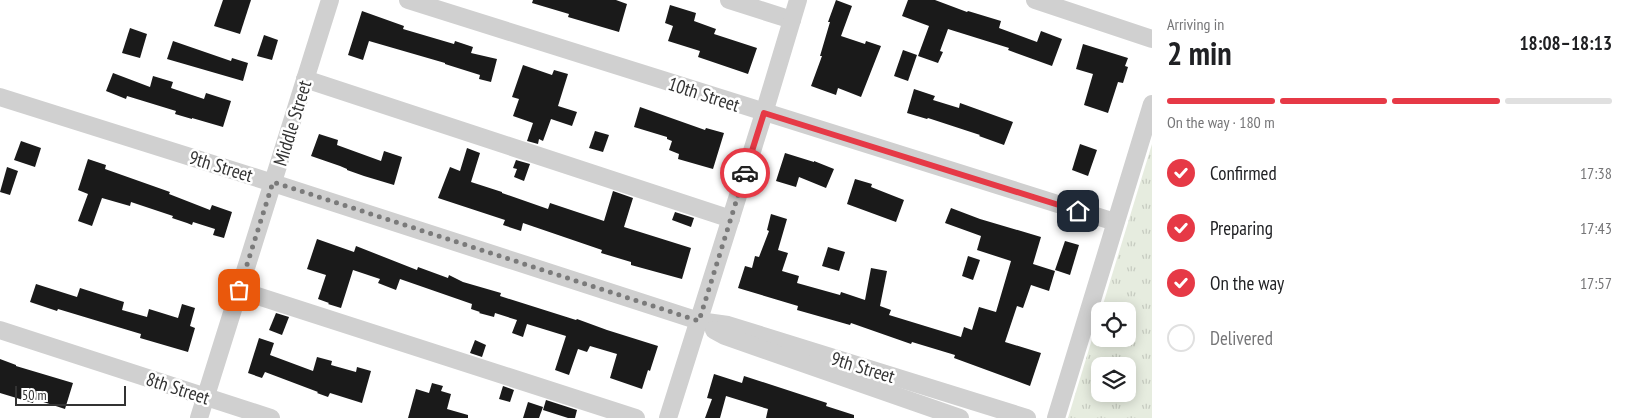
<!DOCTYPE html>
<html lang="en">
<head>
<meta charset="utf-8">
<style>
  body { margin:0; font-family:"PT Sans Narrow",sans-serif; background:#f6f6f6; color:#202124; height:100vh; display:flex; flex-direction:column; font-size:19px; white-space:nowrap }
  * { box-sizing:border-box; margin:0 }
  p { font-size:16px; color:#757577 }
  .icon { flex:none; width:28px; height:28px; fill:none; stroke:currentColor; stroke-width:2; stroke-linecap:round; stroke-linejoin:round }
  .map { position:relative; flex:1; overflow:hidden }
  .sheet { display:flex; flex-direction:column; background:#fff; width:475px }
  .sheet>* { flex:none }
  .controls { position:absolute; left:1091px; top:302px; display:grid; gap:10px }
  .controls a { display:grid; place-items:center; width:45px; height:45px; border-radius:10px; background:#fff; box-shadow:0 2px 12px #0003; font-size:25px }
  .scale { position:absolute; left:15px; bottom:12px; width:111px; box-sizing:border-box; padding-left:5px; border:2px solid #333; border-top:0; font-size:14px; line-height:18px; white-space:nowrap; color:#333; -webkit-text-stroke:4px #fff; paint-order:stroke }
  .pin { position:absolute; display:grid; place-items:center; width:42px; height:42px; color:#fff; margin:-21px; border-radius:10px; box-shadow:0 2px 8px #0006 }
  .courier { position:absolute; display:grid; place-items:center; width:50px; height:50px; margin:-25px; border:4px solid #e63946; border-radius:50%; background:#fff; color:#222; box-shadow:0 1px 6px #0007 }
  .head em { font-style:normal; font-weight:800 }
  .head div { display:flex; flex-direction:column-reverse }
  .head { display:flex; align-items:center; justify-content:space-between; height:85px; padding:0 15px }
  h1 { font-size:32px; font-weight:800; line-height:38px }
  .bar { display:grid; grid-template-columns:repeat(4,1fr); gap:8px 5px; align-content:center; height:60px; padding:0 15px }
  .bar i { height:6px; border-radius:4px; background:#e0e0e0 }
  .bar .active { background:#e63946 }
  .bar p { grid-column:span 4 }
  ol { padding:0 15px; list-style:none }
  li { display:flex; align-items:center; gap:15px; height:55px }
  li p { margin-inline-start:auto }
  li .icon { padding:5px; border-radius:50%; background:#e63946; color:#fff; stroke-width:4 }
  li:last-child { color:#757577 }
  li i { width:28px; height:28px; border:2px solid #e0e0e0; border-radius:50% }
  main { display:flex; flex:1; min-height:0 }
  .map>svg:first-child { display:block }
  .grass { fill:url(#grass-tufts); fill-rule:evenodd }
  .building { fill:#1a1a1a }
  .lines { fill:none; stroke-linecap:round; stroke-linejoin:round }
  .minor { stroke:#d0d0d0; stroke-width:18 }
  .done { stroke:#7a7a7a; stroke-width:5; stroke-dasharray:0 9 }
  .route { stroke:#e63946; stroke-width:6 }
  .labels { text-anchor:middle; stroke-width:5; stroke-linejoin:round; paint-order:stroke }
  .street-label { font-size:19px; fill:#333; stroke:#fff }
</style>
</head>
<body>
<main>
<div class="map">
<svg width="1152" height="418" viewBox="0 0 1152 418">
  <defs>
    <pattern id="grass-tufts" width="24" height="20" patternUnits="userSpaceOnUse" patternTransform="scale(1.25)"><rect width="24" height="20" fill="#e6ecdf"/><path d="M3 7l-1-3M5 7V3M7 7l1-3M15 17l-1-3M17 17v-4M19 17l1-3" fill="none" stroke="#c6cbc0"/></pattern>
  </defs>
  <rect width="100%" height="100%" fill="#fff"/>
  <path class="grass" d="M1152 144V418H1068L1100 313V339H1128V311H1101ZM1100 366H1128V394H1100Z"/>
  <g class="building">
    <polygon points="223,0 251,0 240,34 214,26"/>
    <polygon points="533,0 616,0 627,4 619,32 568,17 569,14 532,3"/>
    <polygon points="836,0 852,6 841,36 865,44 866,41 881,46 861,97 838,88 836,95 811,86 822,56 820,56 830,22 828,22"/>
    <polygon points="908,0 935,0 967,12 968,11 1001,21 999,28 1037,42 1041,31 1062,39 1052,66 1008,50 1009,48 948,29 940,51 943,52 938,63 918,56 929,26 902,16"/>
    <polygon points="670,5 696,13 694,21 716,29 714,34 757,48 748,74 698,57 700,51 668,41 673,26 665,23"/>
    <polygon points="362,11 404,26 403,29 454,44 455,41 473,47 471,53 497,59 491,82 479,79 480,75 445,64 445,63 369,41 363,60 348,55"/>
    <polygon points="130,28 147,34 140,58 122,53"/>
    <polygon points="264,35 278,40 272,60 257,56"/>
    <polygon points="173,41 231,61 232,58 248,63 243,81 167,59"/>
    <polygon points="1083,44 1128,58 1125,66 1128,67 1123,83 1118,82 1108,113 1084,105 1093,74 1076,69"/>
    <polygon points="903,50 917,55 908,81 894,76"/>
    <polygon points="523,65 552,75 554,70 568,74 558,106 577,112 572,126 551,119 543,141 539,139 538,144 527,141 533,123 513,116 519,99 512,97"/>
    <polygon points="113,73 150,87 153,76 173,82 171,88 204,99 206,93 231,101 223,127 192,118 192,119 175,114 176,111 127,96 126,99 106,91"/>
    <polygon points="914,89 935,96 933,100 959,108 960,103 1013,122 1004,145 979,136 980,135 928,118 927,119 907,113"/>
    <polygon points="640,107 705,130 706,128 724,133 713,169 678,159 679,154 669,150 672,141 667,139 667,137 634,127"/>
    <polygon points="595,131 609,135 603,152 589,148"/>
    <polygon points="319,134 338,140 337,145 381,161 384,151 402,157 394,185 364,176 347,170 347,169 340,166 311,156"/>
    <polygon points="21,141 41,148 35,167 14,160"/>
    <polygon points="1080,144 1097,150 1088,176 1072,170"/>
    <polygon points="467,148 480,153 471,182 502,192 502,193 548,209 550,203 604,221 613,191 633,198 624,227 691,248 682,279 631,265 631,262 601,253 602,250 523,223 521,231 503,225 505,220 438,198 450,167 460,171"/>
    <polygon points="785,153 814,162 814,161 834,169 826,188 799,177 796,187 776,181"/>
    <polygon points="88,159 106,165 105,169 170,192 169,194 210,210 212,205 232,212 224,238 213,235 215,229 193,222 192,225 187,223 172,218 173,216 131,202 130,206 102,198 92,226 78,221 88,194 78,190"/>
    <polygon points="516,160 530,164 524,181 514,177 517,169 513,168"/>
    <polygon points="7,167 18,171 10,195 0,192"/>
    <polygon points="855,179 872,184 871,187 904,200 896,222 847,204"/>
    <polygon points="951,208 980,219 1041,237 1033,264 1055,271 1049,291 1031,285 1023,308 1017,306 1005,342 1041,353 1030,386 954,358 955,355 912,342 911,344 851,323 850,325 797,310 798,306 738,288 745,266 752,268 755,256 759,257 769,231 767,230 771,214 787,219 778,250 788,253 782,271 799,276 797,283 840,295 841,292 865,300 871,268 887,271 880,306 891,310 889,315 961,337 964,327 972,330 979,307 996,312 1011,261 977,250 981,236 945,223"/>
    <polygon points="675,212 694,218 691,227 672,220"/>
    <polygon points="317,239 354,252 356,246 417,270 418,267 448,278 449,275 463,282 501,293 500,296 576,320 577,319 607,330 658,346 650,371 648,370 642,389 610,378 617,354 590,346 587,352 578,349 569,375 555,370 566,336 527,324 523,337 512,333 517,320 495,313 494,317 479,313 480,312 471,309 472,304 400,279 396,290 378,283 380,279 353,270 341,308 328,304 329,303 318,299 326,275 307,269"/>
    <polygon points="1065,241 1079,245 1070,275 1055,270"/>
    <polygon points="828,247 845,252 839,271 822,266"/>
    <polygon points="968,256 980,260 973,280 962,276"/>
    <polygon points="36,284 77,297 80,288 124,302 122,310 147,317 149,309 178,318 182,304 195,308 190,326 195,328 188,352 140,338 141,334 58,309 57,311 30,302"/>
    <polygon points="276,313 289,317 282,335 269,330"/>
    <polygon points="259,338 274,343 270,355 313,371 317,357 332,361 331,365 356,372 357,367 371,371 362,403 330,393 328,397 317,393 318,392 265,372 262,378 248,373"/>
    <polygon points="475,340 486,345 482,357 470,353"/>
    <polygon points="0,359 16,365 16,366 73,383 65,409 34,399 33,403 0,393"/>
    <polygon points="714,374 742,383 744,376 827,403 826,406 854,415 854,418 766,418 768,409 726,396 720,418 705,418 712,399 707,398"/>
    <polygon points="432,383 443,386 441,391 451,394 447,409 468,415 468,418 408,418 416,389 429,393"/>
    <polygon points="503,386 514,390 510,402 499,399"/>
    <polygon points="546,400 577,410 575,418 568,418 543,410"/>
    <polygon points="528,402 543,407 539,418 523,418"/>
  </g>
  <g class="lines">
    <g class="minor">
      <polyline points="408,0 1115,222"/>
      <polyline points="729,0 792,20"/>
      <polyline points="1035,0 1152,39"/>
      <polyline points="305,79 731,219"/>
      <polyline points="0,97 273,183 699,321 728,325 1027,418"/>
      <polyline points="239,290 636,418"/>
      <polyline points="0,330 271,418"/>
      <polyline points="714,330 725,336 960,418"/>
      <polyline points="199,418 330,0"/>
      <polyline points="668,418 764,113 798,0"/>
      <polyline points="1056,418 1152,104"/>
    </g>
  </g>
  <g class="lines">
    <polyline class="done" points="239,290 273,182 699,321 745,173"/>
    <polyline class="route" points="745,173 764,113 1078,211"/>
  </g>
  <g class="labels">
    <g class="street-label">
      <text transform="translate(704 94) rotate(18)" y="7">10th Street</text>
      <text transform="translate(292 123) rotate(-73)" y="7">Middle Street</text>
      <text transform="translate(221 166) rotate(17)" y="7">9th Street</text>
      <text transform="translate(863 367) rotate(17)" y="7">9th Street</text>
      <text transform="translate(178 388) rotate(18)" y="7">8th Street</text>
    </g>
  </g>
</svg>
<div class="controls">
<a><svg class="icon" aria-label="locate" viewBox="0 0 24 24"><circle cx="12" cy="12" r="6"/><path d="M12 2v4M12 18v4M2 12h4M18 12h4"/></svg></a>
<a><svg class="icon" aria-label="layers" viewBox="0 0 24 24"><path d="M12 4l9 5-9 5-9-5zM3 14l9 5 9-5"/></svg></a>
</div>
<div class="scale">50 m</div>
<div class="pin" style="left:239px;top:290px;background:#ea580c"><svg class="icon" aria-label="bag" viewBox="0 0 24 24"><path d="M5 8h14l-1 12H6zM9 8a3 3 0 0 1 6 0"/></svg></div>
<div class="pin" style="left:1078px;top:211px;background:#1f2937"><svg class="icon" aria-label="home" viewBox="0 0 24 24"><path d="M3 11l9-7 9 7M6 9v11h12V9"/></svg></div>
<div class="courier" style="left:745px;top:173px"><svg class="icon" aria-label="car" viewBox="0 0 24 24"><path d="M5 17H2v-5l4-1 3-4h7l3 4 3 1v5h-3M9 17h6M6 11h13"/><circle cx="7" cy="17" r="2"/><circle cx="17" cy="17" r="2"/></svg></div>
</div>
<section class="sheet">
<div class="head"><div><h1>2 min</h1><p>Arriving in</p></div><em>18:08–18:13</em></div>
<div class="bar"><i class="active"></i><i class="active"></i><i class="active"></i><i></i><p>On the way · 180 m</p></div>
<ol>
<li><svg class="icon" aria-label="check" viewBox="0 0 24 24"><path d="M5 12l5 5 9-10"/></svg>Confirmed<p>17:38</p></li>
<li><svg class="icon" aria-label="check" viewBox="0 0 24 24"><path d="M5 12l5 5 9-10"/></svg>Preparing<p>17:43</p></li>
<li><svg class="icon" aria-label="check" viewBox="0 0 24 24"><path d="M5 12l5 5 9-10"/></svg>On the way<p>17:57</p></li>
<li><i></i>Delivered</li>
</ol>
</section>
</main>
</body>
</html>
